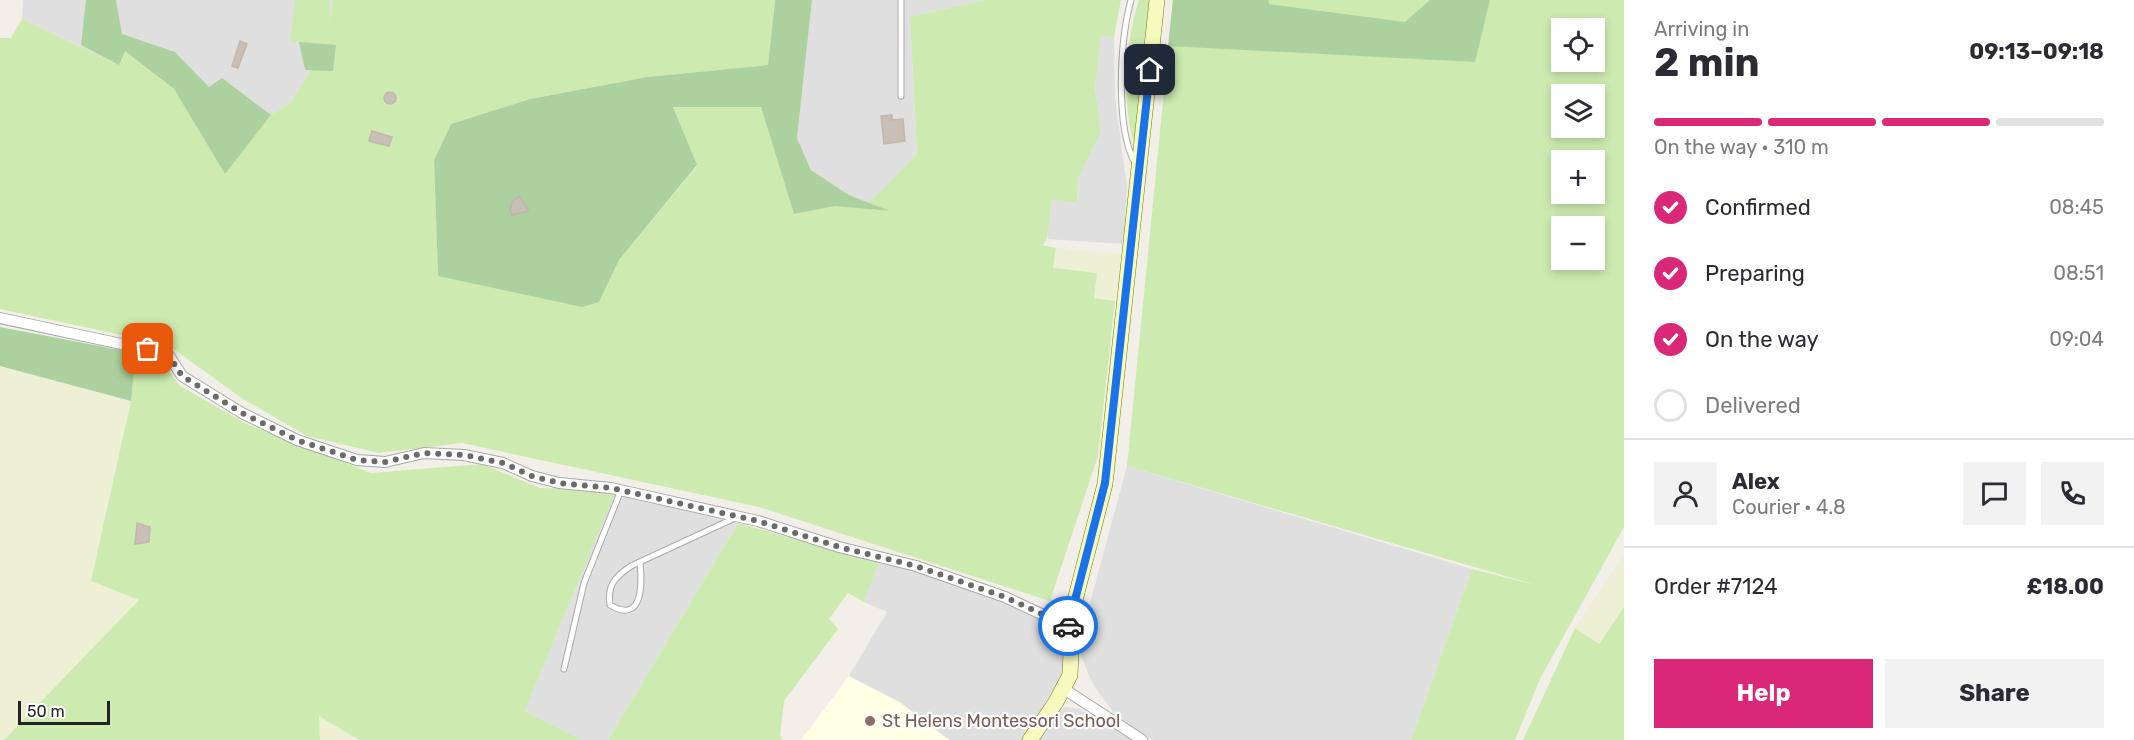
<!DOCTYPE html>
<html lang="en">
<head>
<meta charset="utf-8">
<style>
  body { margin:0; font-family:Rubik,sans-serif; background:#f2f2f3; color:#2b2b33; height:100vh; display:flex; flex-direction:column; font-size:22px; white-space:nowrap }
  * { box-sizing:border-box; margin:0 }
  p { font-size:20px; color:#7c7c81 }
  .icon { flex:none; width:33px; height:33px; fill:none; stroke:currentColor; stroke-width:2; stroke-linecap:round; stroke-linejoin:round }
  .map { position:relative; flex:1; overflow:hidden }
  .panel { display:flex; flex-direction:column; background:#fff; width:510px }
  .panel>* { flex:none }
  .tools { position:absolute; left:1551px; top:18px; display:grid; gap:12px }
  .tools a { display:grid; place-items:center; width:54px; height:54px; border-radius:0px; background:#fff; box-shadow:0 3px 9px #0003; font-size:30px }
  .scale { position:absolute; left:18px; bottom:15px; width:92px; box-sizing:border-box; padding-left:6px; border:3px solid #222; border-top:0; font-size:16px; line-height:21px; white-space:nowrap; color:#222; -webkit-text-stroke:4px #fff; paint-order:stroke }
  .pin { position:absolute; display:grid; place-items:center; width:51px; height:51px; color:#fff; margin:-26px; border-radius:12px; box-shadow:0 3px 9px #0006 }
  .courier { position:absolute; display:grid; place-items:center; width:60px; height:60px; margin:-30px; border:4px solid #1a73e8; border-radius:50%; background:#fff; color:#222; box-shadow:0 2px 8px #0007 }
  .summary em { font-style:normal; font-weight:700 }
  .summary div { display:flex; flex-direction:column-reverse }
  .summary { display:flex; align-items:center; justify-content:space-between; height:102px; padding:0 30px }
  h1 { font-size:39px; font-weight:700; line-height:45px }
  .bar { display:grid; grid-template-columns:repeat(4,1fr); gap:9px 6px; align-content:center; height:72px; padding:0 30px }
  .bar i { height:8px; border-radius:4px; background:#e1e1e2 }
  .bar .current { background:#db2777 }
  .bar p { grid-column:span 4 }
  .line { display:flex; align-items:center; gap:15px; padding:0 30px; border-top:2px solid #e1e1e2 }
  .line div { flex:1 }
  .round { display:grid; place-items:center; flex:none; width:63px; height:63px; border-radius:0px; background:#f2f2f3 }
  ol { padding:0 30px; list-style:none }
  li { display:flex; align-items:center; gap:18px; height:66px }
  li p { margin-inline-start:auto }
  li .icon { padding:6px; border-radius:50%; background:#db2777; color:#fff; stroke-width:4 }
  li:last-child { color:#7c7c81 }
  li i { width:33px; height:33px; border:3px solid #e1e1e2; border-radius:50% }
  .action { display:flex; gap:12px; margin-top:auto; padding:12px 30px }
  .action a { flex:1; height:69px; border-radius:0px; background:#db2777; color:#fff; font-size:24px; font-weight:700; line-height:69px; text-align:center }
  .action a+a { background:#f2f2f3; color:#2b2b33 }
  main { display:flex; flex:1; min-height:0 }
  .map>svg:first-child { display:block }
  .residential { fill:#e0dfdf }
  .education { fill:#ffffe5 }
  .farmland { fill:#eef0d5 }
  .grass { fill:#cdebb0; fill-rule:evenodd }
  .forest { fill:#add19e }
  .building { fill:#c7bfb8; stroke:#c4b6ab; stroke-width:1.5 }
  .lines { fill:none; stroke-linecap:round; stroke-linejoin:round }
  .lane-casing { stroke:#a9a9a9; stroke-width:7 }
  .street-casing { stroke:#a9a9a9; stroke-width:12 }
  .secondary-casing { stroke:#707d05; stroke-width:16 }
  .lane { stroke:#fff; stroke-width:5 }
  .street { stroke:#fff; stroke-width:10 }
  .secondary { stroke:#f7fabf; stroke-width:15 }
  .done { stroke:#6b6a68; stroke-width:6; stroke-dasharray:0 10.8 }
  .route { stroke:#1a73e8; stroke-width:8 }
  .education-dot { fill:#8d6e63; stroke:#fff; stroke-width:2 }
  .labels { text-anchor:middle; stroke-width:4.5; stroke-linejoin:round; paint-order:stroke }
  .education-label { font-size:18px; fill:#785e54; stroke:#fff; text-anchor:start }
</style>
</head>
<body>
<main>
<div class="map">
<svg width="1624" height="740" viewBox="0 0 1624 740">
  <rect width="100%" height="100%" fill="#f2efe9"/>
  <g class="residential">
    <polygon points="23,0 333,0 327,44 292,101 271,115 119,65 22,19"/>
    <polygon points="812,0 984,0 910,17 917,154 869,203 849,195 811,170 797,138"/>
    <polygon points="1101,34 1114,37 1115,98 1127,186 1124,244 1047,239 1052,200 1077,203 1078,179 1101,132 1095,87"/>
    <polygon points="1127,466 1472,569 1411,740 1153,740 1132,728 1113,712 1092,683 1081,655 1084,625"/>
    <polygon points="616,490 738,523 608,740 582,740 525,711"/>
    <polygon points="879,563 925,573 1012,605 1054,626 1065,640 1063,675 1022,740 949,740 901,703 849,676 887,612 864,602"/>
    <polygon points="1065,707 1079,709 1132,740 1037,740 1057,713"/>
  </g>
  <polygon class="education" points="849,676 901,703 949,740 801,740"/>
  <g class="farmland">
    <polygon points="1056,248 1122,254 1115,301 1094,298 1053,268"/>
    <polygon points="0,366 131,401 91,581 140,600 4,740 0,740"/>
    <polygon points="1624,555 1624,607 1599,644 1575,628"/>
    <polygon points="319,716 359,740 320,740"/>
  </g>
  <g class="grass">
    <polygon points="295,0 330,0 329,25 333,0 775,0 768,65 647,77 530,99 451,124 434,160 438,276 599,302 619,260 697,166 673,107 761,106 794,214 835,205 887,211 869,203 917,154 910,17 984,0 1121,0 1114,37 1101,35 1095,87 1101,132 1078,179 1077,203 1052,200 1047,239 1043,245 1056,248 1053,268 1097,273 1094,298 1115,301 1098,456 1050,601 759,507 462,443 379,453 307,436 243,399 168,345 0,309 0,38 11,38 22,19 119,65 124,51 174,89 225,173 271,115 292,101 326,44 290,42"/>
    <path d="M1139 0H1152L1135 147C1121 106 1125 41 1139 0Z"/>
    <path d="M1173 0H1624V527L1540 679 1515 740H1411L1472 569 1536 585 1127 466ZM1562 28H1594V62H1562ZM1562 94H1594V128H1562ZM1562 160H1594V194H1562ZM1562 226H1594V260H1562Z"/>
    <path d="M136 353 163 361 180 386 247 424 371 473 482 464 540 488 616 490 525 711 582 740H359L319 716 320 740H4L139 600 91 581 131 401ZM137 523 150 528 149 542 135 544Z"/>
    <polygon points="738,523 879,563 864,602 848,593 829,619 838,629 784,701 780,736 783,740 608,740"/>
    <polygon points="1624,607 1624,740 1523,740 1575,628 1599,644"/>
  </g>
  <g class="forest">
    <polygon points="86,0 116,0 122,34 175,52 209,87 222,78 271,115 225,174 174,89 125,51 119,65 81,45"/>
    <polygon points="775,0 812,0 797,138 811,170 849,195 890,211 835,206 794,214 761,107 673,107 697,165 619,260 599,302 582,307 438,276 434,160 451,124 530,99 647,77 768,65"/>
    <polygon points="1173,0 1268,0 1269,4 1405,22 1430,0 1490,0 1475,62 1168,46"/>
    <polygon points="299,42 336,45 333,71 305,70"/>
    <polygon points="0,327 136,353 131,401 0,366"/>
  </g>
  <g class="building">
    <polygon points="240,41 247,44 238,68 232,66"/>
    <circle cx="390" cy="98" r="6"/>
    <polygon points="892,115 892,120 903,119 905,141 884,144 881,116"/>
    <polygon points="372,131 392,137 389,146 369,141"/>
    <polygon points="519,196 529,211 512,215 510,209 512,202"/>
    <polygon points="137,523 150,527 149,542 135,544"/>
  </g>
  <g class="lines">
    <g class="lane-casing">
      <g id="lane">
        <path d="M1131 0C1120 40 1115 127 1135 163"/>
        <polyline points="901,96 901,0"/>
        <path d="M640 562C642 582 644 625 610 605 607 585 615 577 631 566L737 517"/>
        <polyline points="564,669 584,583 621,490"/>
      </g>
    </g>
    <g class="street-casing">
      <g id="street">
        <polyline points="0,318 168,354 182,376 242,413 297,440 357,460 385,462 424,453 464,455 503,463 532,476 559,483 611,488 758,521 839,547 916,566 1005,597 1071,628"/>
        <polyline points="1064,689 1142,740"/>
      </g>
    </g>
    <g class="secondary-casing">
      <polyline id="secondary" points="1030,740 1056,702 1070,675 1073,608 1105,484 1157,0"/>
    </g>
    <use href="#lane" class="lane"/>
    <use href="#street" class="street"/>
    <use href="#secondary" class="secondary"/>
  </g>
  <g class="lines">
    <polyline class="done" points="148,349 168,354 182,376 242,413 297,440 357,460 385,462 424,453 464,455 503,463 532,476 559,483 611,488 758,521 839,547 916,566 1005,597 1068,626"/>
    <polyline class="route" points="1068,626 1071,628 1073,608 1105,483 1150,70"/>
  </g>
  <circle class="education-dot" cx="870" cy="721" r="6"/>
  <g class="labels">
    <g class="education-label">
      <text x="882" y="727">St Helens Montessori School</text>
    </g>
  </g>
</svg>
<div class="tools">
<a><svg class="icon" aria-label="locate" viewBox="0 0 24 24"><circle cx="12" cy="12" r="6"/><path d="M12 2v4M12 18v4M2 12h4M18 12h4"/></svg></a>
<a><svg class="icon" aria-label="layers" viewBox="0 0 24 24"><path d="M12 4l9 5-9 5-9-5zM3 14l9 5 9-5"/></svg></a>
<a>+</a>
<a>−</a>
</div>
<div class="scale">50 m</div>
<div class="pin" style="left:148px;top:349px;background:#ea580c"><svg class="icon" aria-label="bag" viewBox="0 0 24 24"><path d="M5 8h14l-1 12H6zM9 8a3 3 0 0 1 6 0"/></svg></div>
<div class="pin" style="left:1150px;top:70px;background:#1f2937"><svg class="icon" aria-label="home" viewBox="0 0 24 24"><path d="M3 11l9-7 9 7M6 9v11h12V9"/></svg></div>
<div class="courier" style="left:1068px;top:626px"><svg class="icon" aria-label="car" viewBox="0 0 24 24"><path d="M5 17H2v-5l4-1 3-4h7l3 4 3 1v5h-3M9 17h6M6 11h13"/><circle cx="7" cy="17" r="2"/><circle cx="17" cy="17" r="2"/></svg></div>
</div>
<section class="panel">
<div class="summary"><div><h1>2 min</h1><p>Arriving in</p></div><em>09:13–09:18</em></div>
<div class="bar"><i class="current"></i><i class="current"></i><i class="current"></i><i></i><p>On the way · 310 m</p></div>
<ol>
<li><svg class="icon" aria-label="check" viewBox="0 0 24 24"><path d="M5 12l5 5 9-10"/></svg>Confirmed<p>08:45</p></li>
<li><svg class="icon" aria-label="check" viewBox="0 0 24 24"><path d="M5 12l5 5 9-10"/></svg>Preparing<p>08:51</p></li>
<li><svg class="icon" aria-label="check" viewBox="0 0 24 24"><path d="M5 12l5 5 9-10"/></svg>On the way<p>09:04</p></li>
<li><i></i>Delivered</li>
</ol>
<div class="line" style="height:108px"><a class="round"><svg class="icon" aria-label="person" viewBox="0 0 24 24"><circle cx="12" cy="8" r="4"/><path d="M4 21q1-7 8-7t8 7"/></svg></a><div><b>Alex</b><p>Courier · 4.8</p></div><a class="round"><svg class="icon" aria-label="chat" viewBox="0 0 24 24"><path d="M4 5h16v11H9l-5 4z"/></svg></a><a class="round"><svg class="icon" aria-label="phone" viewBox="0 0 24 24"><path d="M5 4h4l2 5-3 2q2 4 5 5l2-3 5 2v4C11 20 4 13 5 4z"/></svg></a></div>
<div class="line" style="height:78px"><div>Order #7124</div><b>£18.00</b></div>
<div class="action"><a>Help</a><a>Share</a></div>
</section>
</main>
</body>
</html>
